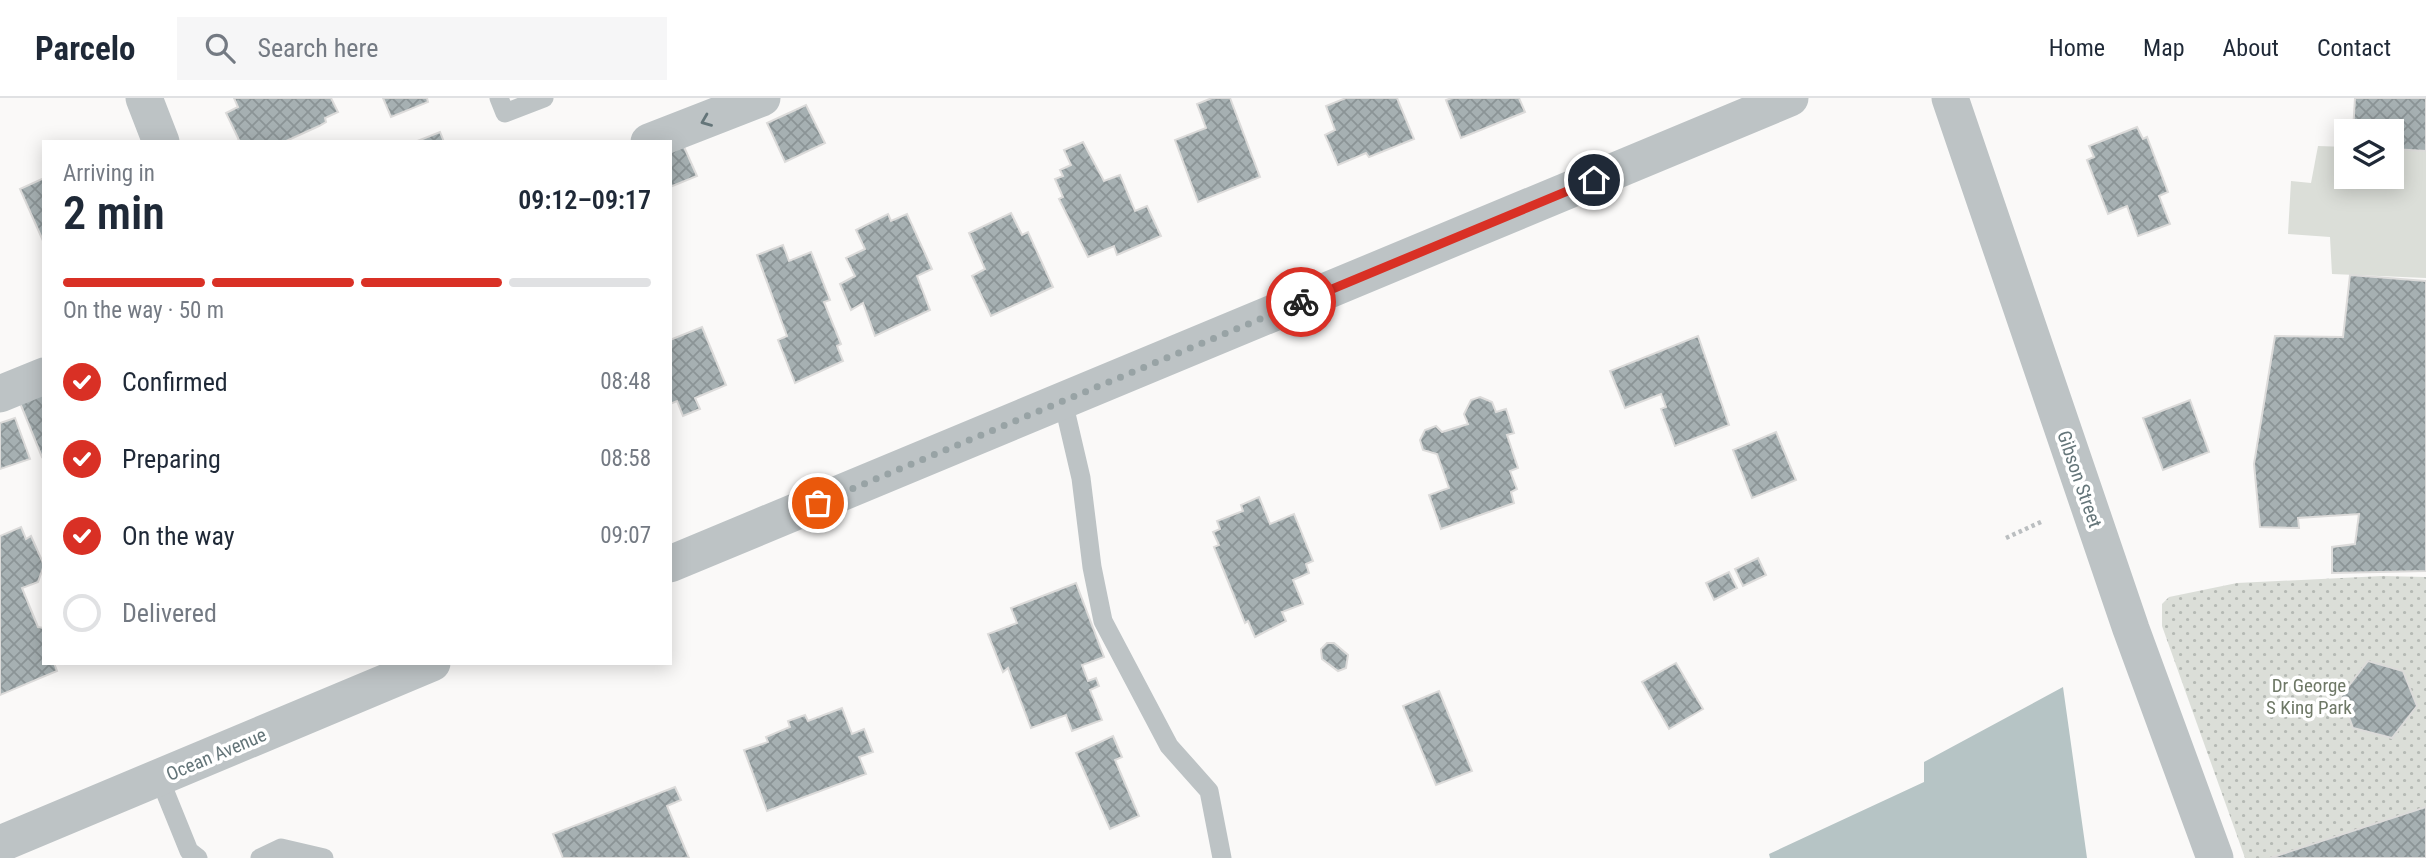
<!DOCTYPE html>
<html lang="en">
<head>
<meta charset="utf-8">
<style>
  body { margin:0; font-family:"Roboto Condensed",sans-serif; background:#f6f6f7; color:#1f2937; height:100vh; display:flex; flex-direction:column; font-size:26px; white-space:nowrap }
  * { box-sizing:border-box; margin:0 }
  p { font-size:23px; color:#747a83 }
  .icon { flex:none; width:38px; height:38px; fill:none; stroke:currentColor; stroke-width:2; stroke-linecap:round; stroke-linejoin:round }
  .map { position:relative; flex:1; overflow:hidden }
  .drawer { position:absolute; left:42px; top:42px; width:630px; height:525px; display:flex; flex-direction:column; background:#fff; border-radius:0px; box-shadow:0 4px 18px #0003 }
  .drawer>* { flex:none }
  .controls { position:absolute; left:2334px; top:21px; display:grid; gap:14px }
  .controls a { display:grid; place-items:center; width:70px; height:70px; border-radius:0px; background:#fff; box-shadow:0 4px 18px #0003; font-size:35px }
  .pin { position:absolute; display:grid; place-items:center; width:60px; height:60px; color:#fff; margin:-30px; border:4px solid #fff; border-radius:50%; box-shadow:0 2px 7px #0007 }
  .courier { position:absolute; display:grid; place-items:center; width:70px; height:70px; margin:-35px; border:5px solid #d93025; border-radius:50%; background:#fff; color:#222; box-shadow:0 2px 9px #0007 }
  .overview em { font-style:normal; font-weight:600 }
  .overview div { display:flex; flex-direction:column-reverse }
  .overview { display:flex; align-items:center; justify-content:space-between; height:119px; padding:0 21px }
  h1 { font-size:46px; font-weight:600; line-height:52px }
  .bar { display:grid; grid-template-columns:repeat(4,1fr); gap:10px 7px; align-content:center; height:84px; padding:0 21px }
  .bar i { height:9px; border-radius:5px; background:#e0e1e3 }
  .bar .on { background:#d93025 }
  .bar p { grid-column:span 4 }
  ol { padding:0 21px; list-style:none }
  li { display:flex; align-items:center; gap:21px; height:77px }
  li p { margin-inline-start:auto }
  li .icon { padding:7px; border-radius:50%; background:#d93025; color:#fff; stroke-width:4 }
  li:last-child { color:#747a83 }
  li i { width:38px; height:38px; border:4px solid #e0e1e3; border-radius:50% }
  header { display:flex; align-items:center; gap:42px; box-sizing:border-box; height:98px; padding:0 35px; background:#fff; border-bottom:2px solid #e0e1e3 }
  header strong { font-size:33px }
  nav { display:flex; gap:38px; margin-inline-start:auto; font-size:24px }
  .search { width:490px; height:63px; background:#f6f6f7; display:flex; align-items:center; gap:18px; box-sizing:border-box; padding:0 24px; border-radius:0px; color:#747a83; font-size:26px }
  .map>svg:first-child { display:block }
  .green { fill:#dbded8 }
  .park { fill:url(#park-dots) }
  .water { fill:#b6c4c5 }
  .building { fill:url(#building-cross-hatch); stroke:#dcdbda; stroke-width:2 }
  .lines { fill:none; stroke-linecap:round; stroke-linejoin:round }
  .path { stroke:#babec0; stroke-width:4.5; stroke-dasharray:3.5 3.5; stroke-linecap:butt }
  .service { stroke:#bdc3c5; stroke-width:19 }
  .minor { stroke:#bdc3c5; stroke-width:37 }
  .oneway { stroke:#647579 }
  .done { stroke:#98a3a5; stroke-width:7; stroke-dasharray:0 12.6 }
  .route { stroke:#d93025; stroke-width:9 }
  .labels { text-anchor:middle; stroke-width:7; stroke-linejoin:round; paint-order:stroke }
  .street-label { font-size:19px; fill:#647579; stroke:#fff }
  .park-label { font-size:19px; fill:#6e7866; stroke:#fff }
</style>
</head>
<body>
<header>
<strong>Parcelo</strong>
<div class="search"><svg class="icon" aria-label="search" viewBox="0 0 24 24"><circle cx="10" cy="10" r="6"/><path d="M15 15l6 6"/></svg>Search here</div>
<nav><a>Home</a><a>Map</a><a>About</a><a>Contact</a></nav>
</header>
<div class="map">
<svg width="2426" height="760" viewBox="0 0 2426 760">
  <defs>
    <pattern id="park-dots" width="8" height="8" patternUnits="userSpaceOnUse" patternTransform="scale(1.75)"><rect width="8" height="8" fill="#dbded8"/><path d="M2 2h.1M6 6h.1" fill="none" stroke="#b5b9b4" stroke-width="1.8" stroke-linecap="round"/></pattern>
    <pattern id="building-cross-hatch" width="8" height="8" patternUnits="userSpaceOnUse" patternTransform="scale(1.75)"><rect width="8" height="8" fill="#a6b0b2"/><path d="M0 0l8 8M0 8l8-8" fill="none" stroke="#8b9496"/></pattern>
  </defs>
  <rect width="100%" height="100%" fill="#faf9f8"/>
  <polygon class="green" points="2318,48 2347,49 2347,79 2392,79 2392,51 2426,53 2426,180 2332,176 2330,139 2288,136 2291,83 2311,85"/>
  <polygon class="park" points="2382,478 2426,479 2426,709 2270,760 2245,760 2162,528 2162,506 2169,499 2237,485"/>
  <polygon class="water" points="2063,589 2087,760 1770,760 1769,756 1924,684 1924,664"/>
  <g class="building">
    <polygon points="234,0 331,0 338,14 325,20 326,24 319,28 284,44 235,44 239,42 226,15 238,9"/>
    <polygon points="383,0 427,0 428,4 391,19"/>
    <polygon points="1212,0 1230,0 1260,79 1198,104 1175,42 1206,30 1197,6"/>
    <polygon points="1346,0 1397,0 1414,41 1369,59 1366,55 1338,67 1325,37 1335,32 1326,8"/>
    <polygon points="1452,0 1519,0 1525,14 1461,40 1446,2"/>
    <polygon points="2355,0 2426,0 2426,53 2392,51 2392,33 2353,33"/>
    <polygon points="806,7 825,45 785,64 767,25"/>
    <polygon points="2137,29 2143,41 2147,39 2168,94 2159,98 2170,126 2138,138 2127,108 2108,116 2087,62 2094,59 2089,48"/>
    <polygon points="440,34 444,44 415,44"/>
    <polygon points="680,40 697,78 670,89 670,44"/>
    <polygon points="1083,44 1104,83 1120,77 1135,113 1147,108 1161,138 1117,157 1114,148 1088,159 1059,101 1063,99 1055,81 1063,78 1060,72 1071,67 1064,52"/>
    <polygon points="44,80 44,145 20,91"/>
    <polygon points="1011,115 1022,137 1028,134 1053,189 991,218 972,178 985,171 969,135"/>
    <polygon points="888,116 891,123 907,116 932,171 917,178 930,212 875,238 863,205 851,212 840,186 855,178 846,160 865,151 856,132"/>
    <polygon points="783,147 789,163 811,154 830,202 824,204 841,246 837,248 843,263 795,285 778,242 787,238 757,157"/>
    <polygon points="2350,177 2426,183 2426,473 2332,475 2332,449 2355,446 2359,416 2298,420 2299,430 2260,429 2254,366 2275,238 2343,239"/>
    <polygon points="702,229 726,287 695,300 700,311 683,318 677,303 670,306 670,242"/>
    <polygon points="1698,238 1729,327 1675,348 1661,311 1666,309 1661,296 1625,310 1610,273"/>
    <polygon points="44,295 44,358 42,359 20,305"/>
    <polygon points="1480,299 1492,304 1496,314 1506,311 1514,335 1507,337 1518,370 1510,373 1517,391 1511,394 1514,405 1441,431 1429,397 1449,390 1437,356 1423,352 1420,342 1425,332 1436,328 1442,334 1468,326 1464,316 1471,302"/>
    <polygon points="2190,302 2209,354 2163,372 2143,320"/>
    <polygon points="15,320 30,361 0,371 0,325"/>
    <polygon points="1776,334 1796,382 1752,400 1733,352"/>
    <polygon points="1259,399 1270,426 1294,416 1313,463 1306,466 1309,475 1293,482 1303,506 1282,514 1286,523 1255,539 1248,523 1245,525 1214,449 1219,447 1213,434 1220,431 1217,423 1243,413 1241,407"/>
    <polygon points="21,429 26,441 31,438 44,467 38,484 22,490 38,529 44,530 44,565 54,565 57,573 0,597 0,438"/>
    <polygon points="1758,460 1766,477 1743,488 1735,471"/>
    <polygon points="1729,474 1737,490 1714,502 1706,485"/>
    <polygon points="1076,485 1104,559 1082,567 1088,583 1096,580 1099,588 1090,592 1102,622 1072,633 1066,617 1031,630 1008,570 1003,574 988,536 1017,525 1011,510"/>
    <polygon points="1327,545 1334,545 1348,557 1346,570 1338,573 1322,561 1321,551"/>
    <polygon points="2368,563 2403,573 2417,608 2392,640 2353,630 2341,598"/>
    <polygon points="1676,565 1703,611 1669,631 1642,584"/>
    <polygon points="1439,593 1472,673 1436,687 1403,608"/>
    <polygon points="842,610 852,636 864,631 873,654 859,659 866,676 767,713 744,652 768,644 766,639 790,629 788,623 805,617 808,623"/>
    <polygon points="1113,638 1122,659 1115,662 1139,718 1110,731 1076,655"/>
    <polygon points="675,689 681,702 667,708 689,760 563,760 553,736"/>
    <polygon points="2426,709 2426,760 2270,760"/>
  </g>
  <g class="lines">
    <polyline class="path" points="2006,440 2043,423"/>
    <g class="service">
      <polyline points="499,0 505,15 544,0"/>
      <polyline points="1063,303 1081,380 1092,469 1103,523 1169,648 1209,693 1222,760"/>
      <polyline points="159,679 189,753 198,760"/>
      <polyline points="260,760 281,750 324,760"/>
    </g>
    <g class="minor">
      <polyline points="144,0 161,44"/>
      <polyline points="1950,0 2131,531 2215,760"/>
      <polyline points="649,44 762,0"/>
      <polyline points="0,296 44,278"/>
      <polyline points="670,466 1790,0"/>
      <polyline points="0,746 432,565"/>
    </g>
  </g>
  <defs><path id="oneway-chevron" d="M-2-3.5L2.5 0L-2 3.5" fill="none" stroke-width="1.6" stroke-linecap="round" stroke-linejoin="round" transform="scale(1.75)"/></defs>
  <use class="oneway" href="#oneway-chevron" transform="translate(706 23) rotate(158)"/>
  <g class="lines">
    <polyline class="done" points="818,405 1301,204"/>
    <polyline class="route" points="1301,204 1594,82"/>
  </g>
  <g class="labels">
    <g class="street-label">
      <text transform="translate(2080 381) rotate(71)" y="7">Gibson Street</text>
      <text transform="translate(216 656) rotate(-23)" y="7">Ocean Avenue</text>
    </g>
    <g class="park-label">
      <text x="2309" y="594">Dr George<tspan x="2309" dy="22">S King Park</tspan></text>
    </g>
  </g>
</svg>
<div class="controls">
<a><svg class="icon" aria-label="layers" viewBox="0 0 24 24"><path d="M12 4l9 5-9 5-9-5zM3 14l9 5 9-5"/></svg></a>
</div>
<div class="pin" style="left:818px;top:405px;background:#ea580c"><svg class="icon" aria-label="bag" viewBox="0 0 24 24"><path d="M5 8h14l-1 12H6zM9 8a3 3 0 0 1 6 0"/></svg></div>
<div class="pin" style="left:1594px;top:82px;background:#1f2937"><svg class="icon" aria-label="home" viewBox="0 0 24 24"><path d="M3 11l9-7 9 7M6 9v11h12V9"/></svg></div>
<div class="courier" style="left:1301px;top:204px"><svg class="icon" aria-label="bike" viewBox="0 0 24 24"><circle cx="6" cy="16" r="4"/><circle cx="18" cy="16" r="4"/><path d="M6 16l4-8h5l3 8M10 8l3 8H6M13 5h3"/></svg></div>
<section class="drawer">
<div class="overview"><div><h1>2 min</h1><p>Arriving in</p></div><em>09:12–09:17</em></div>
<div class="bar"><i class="on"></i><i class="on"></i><i class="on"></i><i></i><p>On the way · 50 m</p></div>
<ol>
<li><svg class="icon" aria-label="check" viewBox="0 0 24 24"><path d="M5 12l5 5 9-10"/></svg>Confirmed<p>08:48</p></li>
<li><svg class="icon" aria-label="check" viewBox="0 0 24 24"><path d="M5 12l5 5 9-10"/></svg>Preparing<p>08:58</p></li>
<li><svg class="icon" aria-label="check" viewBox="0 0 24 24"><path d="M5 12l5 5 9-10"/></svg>On the way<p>09:07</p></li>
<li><i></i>Delivered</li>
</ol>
</section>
</div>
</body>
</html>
